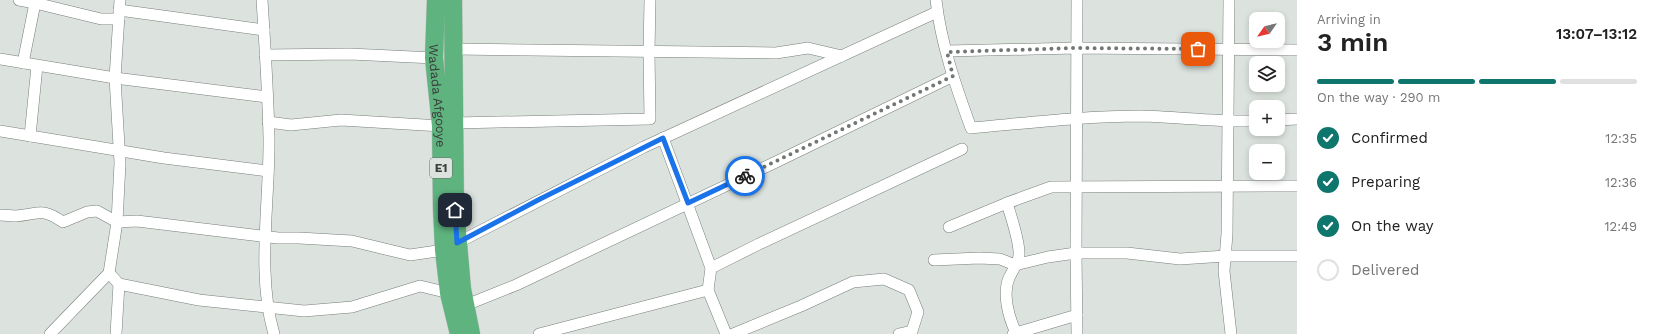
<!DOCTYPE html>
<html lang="en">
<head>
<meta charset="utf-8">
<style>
  body { margin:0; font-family:"Work Sans",sans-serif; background:#f2f2f2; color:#222; height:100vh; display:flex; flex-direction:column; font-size:15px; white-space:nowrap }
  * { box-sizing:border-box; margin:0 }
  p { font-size:13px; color:#767676 }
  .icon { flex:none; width:22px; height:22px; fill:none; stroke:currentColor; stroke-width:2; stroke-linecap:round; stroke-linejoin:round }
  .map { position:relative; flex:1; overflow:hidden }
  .sheet { display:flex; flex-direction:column; background:#fff; width:360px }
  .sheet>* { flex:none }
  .needle { width:26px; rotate:236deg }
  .controls { position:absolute; left:1249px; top:12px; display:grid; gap:8px }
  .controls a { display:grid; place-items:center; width:36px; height:36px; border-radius:8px; background:#fff; box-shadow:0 2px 6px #0003; font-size:20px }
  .pin { position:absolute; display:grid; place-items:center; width:34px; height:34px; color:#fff; margin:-17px; border-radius:8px; box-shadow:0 2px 6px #0006 }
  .courier { position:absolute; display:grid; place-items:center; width:40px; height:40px; margin:-20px; border:3px solid #1a73e8; border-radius:50%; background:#fff; color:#222; box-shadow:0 1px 5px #0007 }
  .summary em { font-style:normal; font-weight:600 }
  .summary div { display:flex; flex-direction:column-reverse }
  .summary { display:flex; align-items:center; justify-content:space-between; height:68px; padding:0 20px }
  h1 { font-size:26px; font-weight:600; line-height:30px }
  .bar { display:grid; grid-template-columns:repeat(4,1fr); gap:6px 4px; align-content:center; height:48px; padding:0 20px }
  .bar i { height:5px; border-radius:3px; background:#e0e0e0 }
  .bar .active { background:#0f766e }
  .bar p { grid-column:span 4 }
  ol { padding:0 20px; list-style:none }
  li { display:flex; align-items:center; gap:12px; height:44px }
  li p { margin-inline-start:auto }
  li .icon { padding:4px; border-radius:50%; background:#0f766e; color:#fff; stroke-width:4 }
  li:last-child { color:#767676 }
  li i { width:22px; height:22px; border:2px solid #e0e0e0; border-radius:50% }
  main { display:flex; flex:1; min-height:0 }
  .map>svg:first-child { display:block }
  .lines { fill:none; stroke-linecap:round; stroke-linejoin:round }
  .minor-casing { stroke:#787e7a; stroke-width:12 }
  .trunk-casing { stroke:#c0c1c0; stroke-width:19 }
  .minor { stroke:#fff; stroke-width:11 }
  .trunk { stroke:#5eb37e; stroke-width:18 }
  .done { stroke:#737774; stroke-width:4; stroke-dasharray:0 7.2 }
  .route { stroke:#1a73e8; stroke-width:5 }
  .labels { text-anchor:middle; stroke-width:4; stroke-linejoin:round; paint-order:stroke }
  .shield { fill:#dce3de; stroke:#6b6f6c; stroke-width:1 }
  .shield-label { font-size:12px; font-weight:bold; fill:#3a3d3b }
  .street-label { font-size:13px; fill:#3a3d3b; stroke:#dce3de }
</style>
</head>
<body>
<main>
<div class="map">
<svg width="1297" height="334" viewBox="0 0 1297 334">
  <rect width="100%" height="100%" fill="#dce3de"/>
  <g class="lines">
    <g class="minor-casing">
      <g id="minor">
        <polyline points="19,0 35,3 23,63"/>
        <path d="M262 0C265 46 268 91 269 137 270 200 256 273 274 334"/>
        <path d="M936 0C941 44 956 87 971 128 1027 123 1084 116 1141 116 1179 117 1217 122 1256 121"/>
        <polyline points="1077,0 1076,253 1127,253 1180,259 1226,256 1297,256"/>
        <polyline points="1229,0 1227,234 1224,271 1231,334"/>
        <polyline points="35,3 101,19 119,19"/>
        <polyline points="119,10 264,30"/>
        <polyline points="454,49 776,53 808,48 842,56"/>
        <polyline points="947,51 1076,48 1297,50"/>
        <polyline points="265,55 350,54 434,58"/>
        <polyline points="0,59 115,78 267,97"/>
        <polyline points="1278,120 1297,119"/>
        <polyline points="268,122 291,125 341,120 441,126"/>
        <polyline points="455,123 650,119 649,52 650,0"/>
        <polyline points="0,131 164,158 268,171"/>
        <polyline points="30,136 37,66"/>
        <polyline points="663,138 711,268 708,290 726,334"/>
        <polyline points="1007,203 1051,187 1297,186"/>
        <path d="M0 215C5 215 11 216 16 216 40 214 41 207 63 222L87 212 97 211 117 222 137 221 278 238H299L352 241 410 255 444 250"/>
        <path d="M949 227 1007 203C1011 217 1020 242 1019 255 1019 262 1012 271 1009 278 1002 294 1009 318 1016 333"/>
        <polyline points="457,243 644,147 937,12"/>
        <polyline points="934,260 979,258 1000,259 1015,265 1048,257 1076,253 1077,334"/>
        <polyline points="711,268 759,244 962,149"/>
        <polyline points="109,273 119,284 199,300 304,311 352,307 420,286 449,293"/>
        <polyline points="466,305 516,285 778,161 953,76"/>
        <polyline points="50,334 109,273 117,222 120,163 115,78 120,0"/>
        <polyline points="116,334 119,284"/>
        <polyline points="539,334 708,290"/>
        <polyline points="733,334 801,306 853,282 884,279 909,290 918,312 912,331 899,334"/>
        <polyline points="1013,334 1077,315"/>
      </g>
    </g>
    <g class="trunk-casing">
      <g id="trunk">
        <path id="s1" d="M436 0 434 58 441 126 442 208 444 250 449 293 459 334"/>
        <polyline points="453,0 455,209 462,289 471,334"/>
      </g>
    </g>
    <use href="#minor" class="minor"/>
    <use href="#trunk" class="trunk"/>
  </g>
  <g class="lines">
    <polyline class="done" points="745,176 953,76 947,52 1076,48 1198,49"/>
    <polyline class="route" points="455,210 457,243 540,199 663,138 688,203 745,176"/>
  </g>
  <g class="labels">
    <rect class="shield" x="430" y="158" width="22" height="20" rx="3"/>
    <g class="shield-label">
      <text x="441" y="172">E1</text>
    </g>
    <g class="street-label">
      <text dy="5" stroke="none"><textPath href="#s1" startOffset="96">Wadada Afgooye</textPath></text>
    </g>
  </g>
</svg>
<div class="controls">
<a><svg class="needle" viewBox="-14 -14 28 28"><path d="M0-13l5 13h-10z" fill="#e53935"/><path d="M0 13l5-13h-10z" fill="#767676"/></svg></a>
<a><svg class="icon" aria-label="layers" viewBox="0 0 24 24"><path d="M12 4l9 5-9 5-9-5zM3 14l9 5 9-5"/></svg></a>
<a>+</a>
<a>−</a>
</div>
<div class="pin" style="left:1198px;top:49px;background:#ea580c"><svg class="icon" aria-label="bag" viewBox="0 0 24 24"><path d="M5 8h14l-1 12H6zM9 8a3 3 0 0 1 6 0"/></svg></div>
<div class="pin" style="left:455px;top:210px;background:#1f2937"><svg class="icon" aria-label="home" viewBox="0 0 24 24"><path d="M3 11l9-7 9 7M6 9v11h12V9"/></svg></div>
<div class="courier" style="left:745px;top:176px"><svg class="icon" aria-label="bike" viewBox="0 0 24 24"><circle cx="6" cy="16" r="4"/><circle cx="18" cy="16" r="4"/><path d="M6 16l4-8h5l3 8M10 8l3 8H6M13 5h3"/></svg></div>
</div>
<section class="sheet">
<div class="summary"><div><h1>3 min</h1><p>Arriving in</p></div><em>13:07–13:12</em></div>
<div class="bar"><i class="active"></i><i class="active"></i><i class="active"></i><i></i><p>On the way · 290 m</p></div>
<ol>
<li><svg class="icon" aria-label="check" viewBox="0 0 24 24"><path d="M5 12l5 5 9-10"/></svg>Confirmed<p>12:35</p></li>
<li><svg class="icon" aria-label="check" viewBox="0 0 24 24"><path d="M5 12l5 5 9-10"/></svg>Preparing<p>12:36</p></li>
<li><svg class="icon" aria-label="check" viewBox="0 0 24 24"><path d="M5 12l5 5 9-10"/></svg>On the way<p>12:49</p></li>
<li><i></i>Delivered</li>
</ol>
</section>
</main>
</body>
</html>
